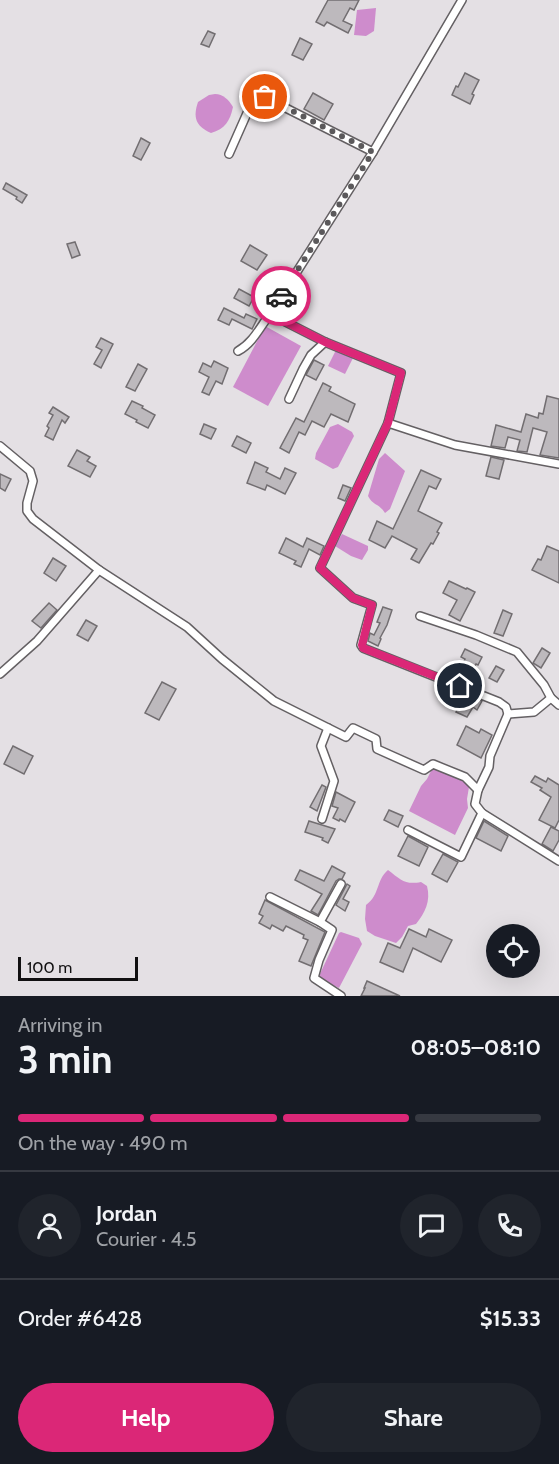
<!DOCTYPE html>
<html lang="en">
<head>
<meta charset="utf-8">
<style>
  body { margin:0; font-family:Cabin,sans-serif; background:#20242c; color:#f1f3f6; height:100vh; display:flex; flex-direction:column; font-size:22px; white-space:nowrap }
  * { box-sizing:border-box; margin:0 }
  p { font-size:20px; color:#9ea1a6 }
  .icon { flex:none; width:33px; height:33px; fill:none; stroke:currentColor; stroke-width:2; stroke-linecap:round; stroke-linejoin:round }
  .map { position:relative; height:996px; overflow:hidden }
  .side { display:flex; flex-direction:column; background:#171b24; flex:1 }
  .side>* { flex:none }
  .fabs { position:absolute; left:486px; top:924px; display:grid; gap:12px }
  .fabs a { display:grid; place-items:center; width:54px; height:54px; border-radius:50%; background:#171b24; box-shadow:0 6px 24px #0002; font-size:30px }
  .scale { position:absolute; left:18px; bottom:15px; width:120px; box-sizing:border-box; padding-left:6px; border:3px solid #111011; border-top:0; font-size:16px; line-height:21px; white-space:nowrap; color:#111011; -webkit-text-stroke:4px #e4e0e4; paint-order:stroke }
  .pin { position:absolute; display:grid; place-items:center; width:51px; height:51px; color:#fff; margin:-26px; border:3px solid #fff; border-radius:50%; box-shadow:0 2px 6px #0007 }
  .courier { position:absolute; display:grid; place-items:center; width:60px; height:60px; margin:-30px; border:4px solid #db2777; border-radius:50%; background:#fff; color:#222; box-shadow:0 2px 8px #0007 }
  .headline em { font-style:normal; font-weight:800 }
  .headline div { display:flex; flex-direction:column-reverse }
  .headline { display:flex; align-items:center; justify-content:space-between; height:102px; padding:0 18px }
  h1 { font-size:39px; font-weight:800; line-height:45px }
  .bar { display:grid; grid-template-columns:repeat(4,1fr); gap:9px 6px; align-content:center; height:72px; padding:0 18px }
  .bar i { height:8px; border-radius:4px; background:#363941 }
  .bar .selected { background:#db2777 }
  .bar p { grid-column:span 4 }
  .line { display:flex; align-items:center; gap:15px; padding:0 18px; border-top:2px solid #363941 }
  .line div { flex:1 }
  .round { display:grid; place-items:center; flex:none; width:63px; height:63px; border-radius:32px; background:#20242c }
  .action { display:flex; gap:12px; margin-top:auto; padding:12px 18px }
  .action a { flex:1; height:69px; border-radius:36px; background:#db2777; color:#fff; font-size:24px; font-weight:800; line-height:69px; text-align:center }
  .action a+a { background:#20242c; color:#f1f3f6 }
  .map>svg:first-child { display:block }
  .forest { fill:#ce8ccc }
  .building { fill:#bdb9bd; stroke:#726e71; stroke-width:1.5 }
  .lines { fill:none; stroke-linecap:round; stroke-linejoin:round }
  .street-casing { stroke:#646063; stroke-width:10 }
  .street { stroke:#fff; stroke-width:7 }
  .done { stroke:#5b595b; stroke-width:6; stroke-dasharray:0 10.8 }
  .route { stroke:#db2777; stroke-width:8 }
</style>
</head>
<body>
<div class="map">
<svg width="559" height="996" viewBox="0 0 559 996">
  <rect width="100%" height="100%" fill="#e4e0e4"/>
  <g class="forest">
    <polygon points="376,8 374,31 366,36 354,35 357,10"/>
    <path d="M215 94C223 94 229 100 233 107 230 121 225 129 211 133 195 126 193 117 198 102L209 95Z"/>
    <polygon points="265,326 301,346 268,406 233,387"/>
    <polygon points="336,350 353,358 345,374 328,366"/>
    <polygon points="338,424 352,432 354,436 338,467 333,469 315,459 316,453 330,427"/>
    <path d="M385 453 405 471 390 509 385 513C379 503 373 506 368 496L379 459Z"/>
    <polygon points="342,534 368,546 368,550 362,560 351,556 335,546"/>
    <polygon points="439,768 467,781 469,787 467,799 468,808 455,835 409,811 421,786 427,779 432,769"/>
    <path d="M388 870C401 880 405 885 421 882L427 886C431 901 425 913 416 924L408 926 402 937 396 943 375 936 367 931 365 919 366 905C380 895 376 880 388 870Z"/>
    <polygon points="341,932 359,938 362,944 339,988 324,981 319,976 339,933"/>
  </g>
  <g class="building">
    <polygon points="328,0 359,0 354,10 350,8 343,21 352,25 348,33 327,22 324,26 316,22"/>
    <polygon points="208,31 215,34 209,47 201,44"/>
    <polygon points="300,38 312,44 303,60 292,55"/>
    <polygon points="465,73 479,80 472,94 474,95 470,104 452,95 456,86 458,87"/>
    <polygon points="313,93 333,104 324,120 304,109"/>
    <polygon points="141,138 150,143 141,160 133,156"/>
    <polygon points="6,183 27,195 22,203 16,199 17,197 3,189"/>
    <polygon points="75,242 80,255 72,258 67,244"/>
    <polygon points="250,245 267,255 257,270 241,261"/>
    <polygon points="269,282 280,288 272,299 263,295"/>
    <polygon points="297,286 309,292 302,307 289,301"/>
    <polygon points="239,289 254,297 249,306 234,298"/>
    <polygon points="224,308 244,318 246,314 257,319 252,329 232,319 229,325 218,320"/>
    <polygon points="101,338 113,344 101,368 94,364 102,350 96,347"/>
    <polygon points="314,360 324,365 316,380 306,375"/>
    <polygon points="214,361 228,368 222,384 216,381 209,395 202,392 209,377 199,372 203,363 211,367"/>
    <polygon points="138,364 147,369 135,391 126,387"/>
    <polygon points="323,383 331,387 329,391 355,404 348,422 331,414 324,427 312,421 305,435 299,432 289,453 280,448 296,418 304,422"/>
    <polygon points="547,396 559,399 559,458 540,455 547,432 533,428 527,452 517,451 520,440 508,437 505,448 491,446 496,425 521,432 526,414 538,418 539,413 543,414"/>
    <polygon points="132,401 143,406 142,408 155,415 148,428 136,422 137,420 125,414"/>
    <polygon points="53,407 69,417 65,423 62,420 53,440 45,436 49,428 47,426 53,415 49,413"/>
    <polygon points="204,424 216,429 211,439 200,434"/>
    <polygon points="237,436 251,443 246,453 232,446"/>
    <polygon points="77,450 90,457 87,461 96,466 90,477 68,466"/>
    <polygon points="491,457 504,460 499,479 486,476"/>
    <polygon points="255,462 268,468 266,472 280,479 285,468 296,473 285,494 267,485 265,490 247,483"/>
    <polygon points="421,470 441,479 436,489 429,486 418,511 442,523 437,532 439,533 433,544 431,543 419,563 411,559 417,549 392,536 385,548 369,540 377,521 393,529"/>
    <polygon points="0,474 11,479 5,491 0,488"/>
    <polygon points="343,485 351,488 345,501 338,498"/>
    <polygon points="286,538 303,547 307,538 324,546 320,555 309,549 301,567 294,564 296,561 279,553"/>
    <polygon points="547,546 559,551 559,583 532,570 538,559 541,560"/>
    <polygon points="53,558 66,566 56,581 44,573"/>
    <polygon points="449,581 466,589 467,588 475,592 460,621 449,615 457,600 443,593"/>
    <polygon points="49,603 57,610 41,628 32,621"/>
    <polygon points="383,607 392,610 387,625 380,638 381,639 378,646 368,641 370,633 374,635 380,623 377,622"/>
    <polygon points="503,610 512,614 503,636 494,633"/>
    <polygon points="86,620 97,626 88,641 77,635"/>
    <polygon points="542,648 550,653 541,668 533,663"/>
    <polygon points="465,649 482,657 478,665 476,664 470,675 473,676 470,684 457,678 465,659 461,657"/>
    <polygon points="496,666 504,670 497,682 489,678"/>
    <polygon points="162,682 176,689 159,720 145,713"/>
    <polygon points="464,694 482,701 477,710 473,707 467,717 456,712"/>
    <polygon points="466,726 479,733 481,729 492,735 481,758 457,745"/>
    <polygon points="13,746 33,756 24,774 4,764"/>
    <polygon points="535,776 546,782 548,778 559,785 559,820 555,828 539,820 551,797 540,790 542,788 531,782"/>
    <polygon points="322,785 326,787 317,811 310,807"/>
    <polygon points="336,792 355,802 345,822 340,819 339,821 333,818 338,808 332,806"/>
    <polygon points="389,810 403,816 398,827 384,820"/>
    <polygon points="309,821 335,829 328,843 322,840 323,838 305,832"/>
    <polygon points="484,821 508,836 501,851 476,838"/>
    <polygon points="551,827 559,831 559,840 553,851 542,844"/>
    <polygon points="408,836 428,847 419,866 398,856"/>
    <polygon points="443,854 458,862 447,882 432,874"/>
    <polygon points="332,866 345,873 342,879 339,879 336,881 318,915 311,911 322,894 295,880 300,870 324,881"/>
    <polygon points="347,884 350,886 343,899 349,902 345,911 336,905"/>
    <polygon points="265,900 325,932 311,966 299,961 308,940 303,938 304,935 286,926 283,931 272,925 270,929 259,923 263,916 259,914"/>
    <polygon points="409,929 426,937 429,929 452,940 441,962 413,948 403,972 380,962 388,943 400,948"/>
    <polygon points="367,981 400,996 361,996 365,988 364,988"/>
  </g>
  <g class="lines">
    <g class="street-casing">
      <g id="street">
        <polyline points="462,0 373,152 270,314 325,342 401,373 388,423 455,445 559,464"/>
        <polyline points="229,154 252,102 255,98 260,95 373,152"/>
        <path d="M238 351C253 343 260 327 270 314"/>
        <polyline points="289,399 303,369 311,355 325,342"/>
        <polyline points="388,423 320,568 353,598 372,605 361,645 363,648 499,702 506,707 508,714 534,712 551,698 559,705"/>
        <polyline points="0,446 30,471 33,481 27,503 27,511 33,519 99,570 187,627 222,659 274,701 346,737 353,728 376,739 377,749 424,770 433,764 465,777 478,790"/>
        <polyline points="420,616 476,635 517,652 544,685 551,698"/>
        <polyline points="0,674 37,641 99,570"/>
        <polyline points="508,714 490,756 489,767 478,790 475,804 482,813 559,861"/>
        <polyline points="322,819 334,781 321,746 328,728"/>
        <polyline points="408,830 461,857 482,813"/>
        <polyline points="270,897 320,922 332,930 319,960 314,978 341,996"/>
        <polyline points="320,922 341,884"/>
      </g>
    </g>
    <use href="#street" class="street"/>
  </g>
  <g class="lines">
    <polyline class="done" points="265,97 373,152 281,296"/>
    <polyline class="route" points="281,296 270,314 325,342 401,373 388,423 320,568 353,598 372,605 362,645 363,648 460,686"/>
  </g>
</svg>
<div class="fabs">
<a><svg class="icon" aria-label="locate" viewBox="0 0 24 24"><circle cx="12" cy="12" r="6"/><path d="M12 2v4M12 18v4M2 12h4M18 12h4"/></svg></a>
</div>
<div class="scale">100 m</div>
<div class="pin" style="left:265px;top:97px;background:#ea580c"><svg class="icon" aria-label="bag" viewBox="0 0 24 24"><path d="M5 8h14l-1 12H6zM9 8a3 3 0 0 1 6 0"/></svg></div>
<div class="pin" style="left:460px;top:686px;background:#1f2937"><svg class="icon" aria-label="home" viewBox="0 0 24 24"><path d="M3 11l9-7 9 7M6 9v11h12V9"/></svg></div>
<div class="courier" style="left:281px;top:296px"><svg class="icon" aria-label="car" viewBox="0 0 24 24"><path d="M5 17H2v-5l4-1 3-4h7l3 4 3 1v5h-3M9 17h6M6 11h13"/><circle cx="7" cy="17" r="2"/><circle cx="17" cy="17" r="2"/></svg></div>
</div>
<section class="side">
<div class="headline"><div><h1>3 min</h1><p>Arriving in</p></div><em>08:05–08:10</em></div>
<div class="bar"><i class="selected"></i><i class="selected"></i><i class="selected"></i><i></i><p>On the way · 490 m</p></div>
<div class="line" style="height:108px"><a class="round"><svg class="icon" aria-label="person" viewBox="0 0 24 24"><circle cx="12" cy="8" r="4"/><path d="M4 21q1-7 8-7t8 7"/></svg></a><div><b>Jordan</b><p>Courier · 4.5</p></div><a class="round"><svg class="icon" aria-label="chat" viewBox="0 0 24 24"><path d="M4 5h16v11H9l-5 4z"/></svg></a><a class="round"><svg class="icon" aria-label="phone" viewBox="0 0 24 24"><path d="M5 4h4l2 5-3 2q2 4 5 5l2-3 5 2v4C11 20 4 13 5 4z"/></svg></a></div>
<div class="line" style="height:78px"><div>Order #6428</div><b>$15.33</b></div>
<div class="action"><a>Help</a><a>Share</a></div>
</section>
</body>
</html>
